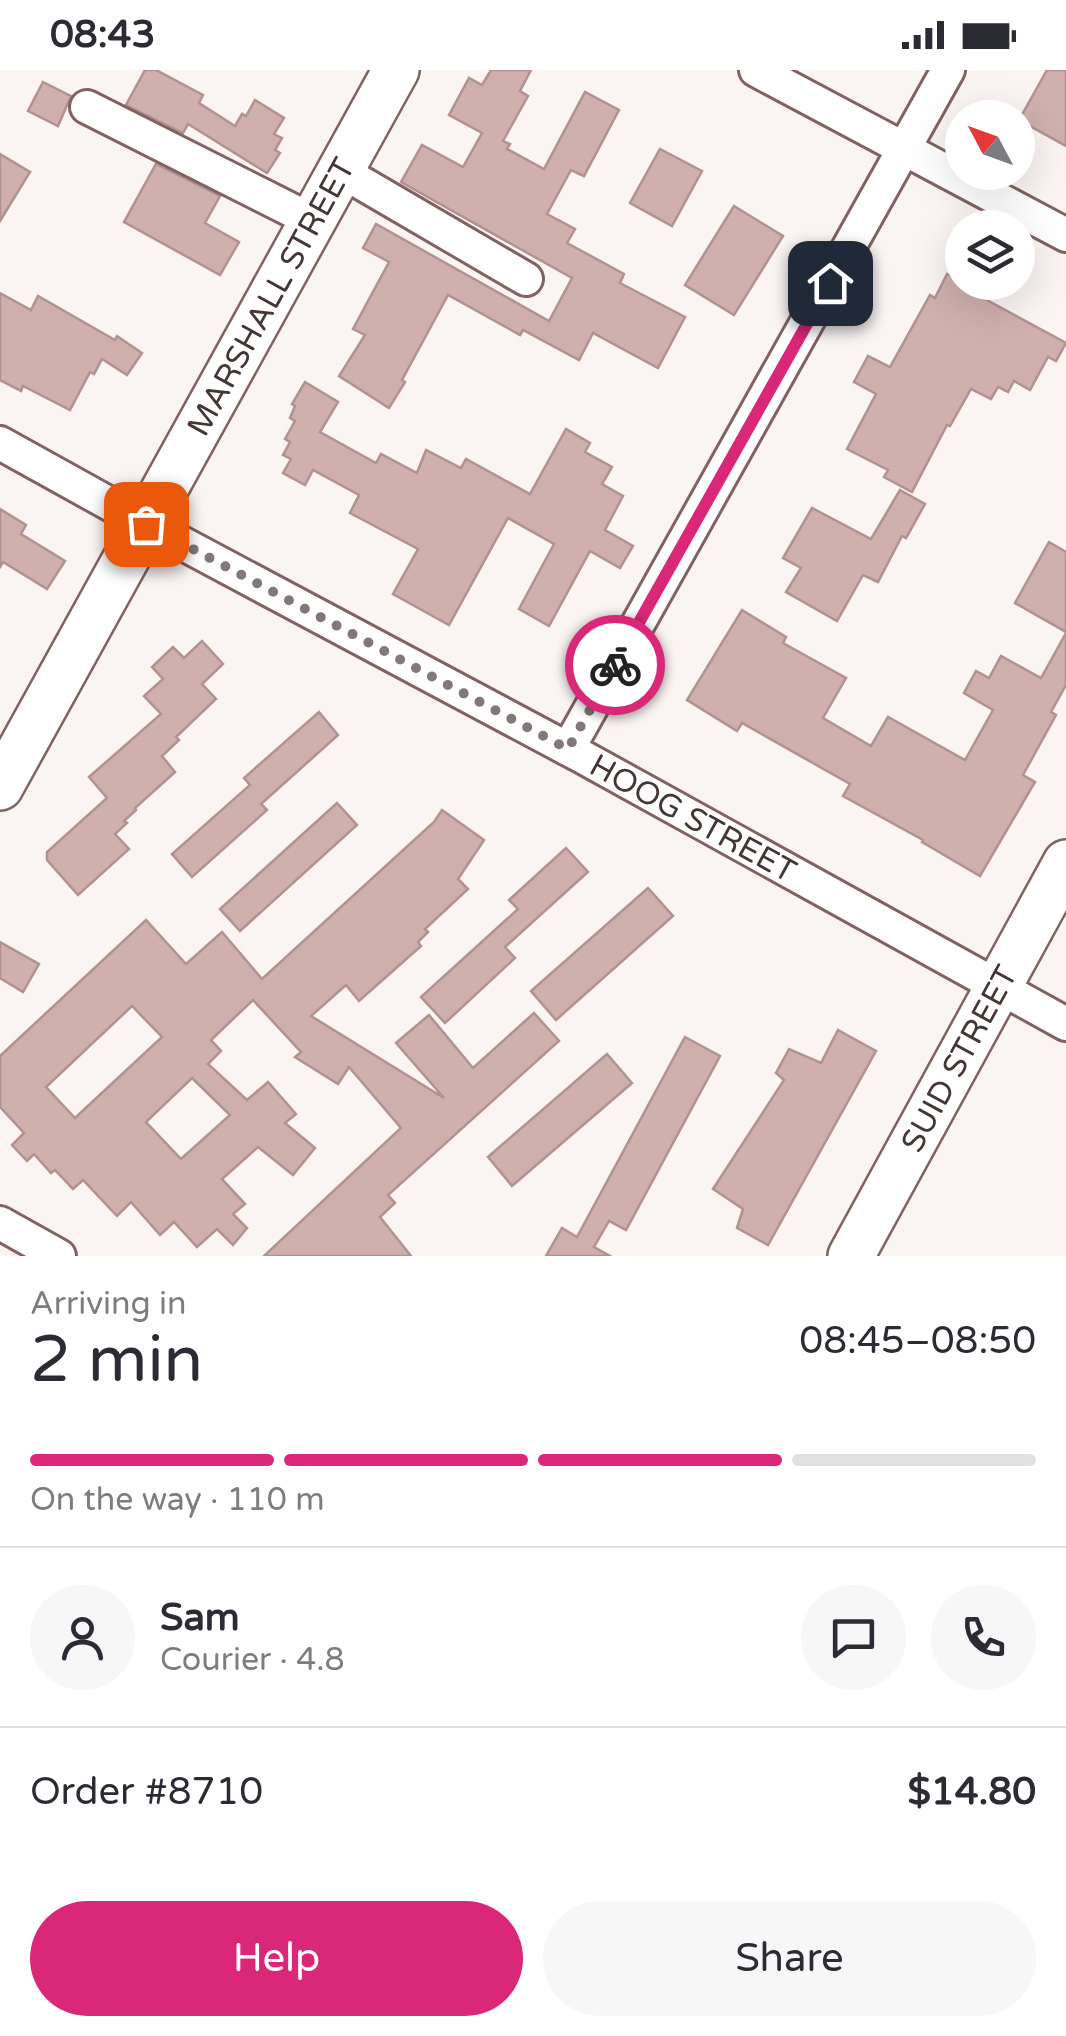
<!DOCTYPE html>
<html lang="en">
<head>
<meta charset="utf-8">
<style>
  body { margin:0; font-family:"Varela Round",sans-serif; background:#f7f7f7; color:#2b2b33; height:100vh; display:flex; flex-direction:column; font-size:38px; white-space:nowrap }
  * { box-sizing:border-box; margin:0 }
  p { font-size:32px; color:#7c7c81 }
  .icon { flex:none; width:55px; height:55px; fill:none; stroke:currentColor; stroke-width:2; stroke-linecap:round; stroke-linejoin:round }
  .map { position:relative; height:1186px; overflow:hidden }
  .drawer { display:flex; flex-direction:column; background:#fff; flex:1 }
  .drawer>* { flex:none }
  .needle { width:65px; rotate:311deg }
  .controls { position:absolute; left:945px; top:30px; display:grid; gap:20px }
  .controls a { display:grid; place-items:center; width:90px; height:90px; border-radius:50%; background:#fff; box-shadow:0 10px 40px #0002; font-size:50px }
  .pin { position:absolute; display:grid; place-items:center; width:85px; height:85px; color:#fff; margin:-42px; border-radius:20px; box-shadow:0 5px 15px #0006 }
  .courier { position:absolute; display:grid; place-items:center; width:100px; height:100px; margin:-50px; border:8px solid #db2777; border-radius:50%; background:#fff; color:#222; box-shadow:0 2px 12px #0007 }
  .overview em { font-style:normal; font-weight:600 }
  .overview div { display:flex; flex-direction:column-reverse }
  .overview { display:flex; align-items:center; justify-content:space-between; height:170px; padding:0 30px }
  h1 { font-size:65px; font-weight:600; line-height:75px }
  .bar { display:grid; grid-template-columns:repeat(4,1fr); gap:15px 10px; align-content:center; height:120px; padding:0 30px }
  .bar i { height:12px; border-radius:8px; background:#e1e1e2 }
  .bar .selected { background:#db2777 }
  .bar p { grid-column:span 4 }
  .line { display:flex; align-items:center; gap:25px; padding:0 30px; border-top:2px solid #e1e1e2 }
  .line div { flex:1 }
  .round { display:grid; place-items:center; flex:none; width:105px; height:105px; border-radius:52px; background:#f7f7f7 }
  .button { display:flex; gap:20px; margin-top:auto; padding:20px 30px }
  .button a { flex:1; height:115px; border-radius:60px; background:#db2777; color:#fff; font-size:40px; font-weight:600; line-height:115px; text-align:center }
  .button a+a { background:#f7f7f7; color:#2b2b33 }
  .status { display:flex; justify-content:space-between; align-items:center; height:70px; padding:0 50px; background:#fff; direction:ltr }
  .status svg { height:28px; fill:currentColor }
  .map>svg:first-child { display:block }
  .building { fill:#cfb0ac; stroke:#b1928f; stroke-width:2.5; fill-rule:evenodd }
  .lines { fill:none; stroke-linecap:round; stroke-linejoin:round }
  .street-casing { stroke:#806361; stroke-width:38 }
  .secondary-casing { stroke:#806361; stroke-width:50 }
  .street { stroke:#fff; stroke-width:32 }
  .secondary { stroke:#fff; stroke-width:45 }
  .done { stroke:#837878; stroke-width:10; stroke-dasharray:0 18 }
  .route { stroke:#db2777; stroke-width:12 }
  .labels { text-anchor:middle; stroke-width:8; stroke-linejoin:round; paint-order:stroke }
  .street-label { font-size:32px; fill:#433635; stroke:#faf4f3 }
</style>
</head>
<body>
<div class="status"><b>08:43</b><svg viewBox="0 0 49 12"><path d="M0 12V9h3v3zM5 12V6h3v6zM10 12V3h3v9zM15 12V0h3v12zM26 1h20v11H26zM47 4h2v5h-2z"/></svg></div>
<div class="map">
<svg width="1066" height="1186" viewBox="0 0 1066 1186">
  <rect width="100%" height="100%" fill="#faf4f3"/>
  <g class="building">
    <polygon points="145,0 156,0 203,25 199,33 235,56 242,44 246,46 255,30 284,48 274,64 282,68 275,80 280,83 267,103 188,54 183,63 126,35"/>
    <polygon points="491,0 531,0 520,21 528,26 503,71 510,74 507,79 544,99 585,22 619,40 584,106 571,100 547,144 575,159 567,173 624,204 620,213 685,247 658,298 593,263 579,290 523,260 520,265 448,225 402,310 405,312 389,338 339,306 365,265 353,259 389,192 363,178 376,154 549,251 572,208 401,112 422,75 463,97 482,63 449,45 469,8 482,15"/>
    <polygon points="1047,0 1066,0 1066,76 1019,50"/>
    <polygon points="43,12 71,26 58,56 28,41"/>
    <polygon points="660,79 702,101 672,156 630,133"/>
    <polygon points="0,84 30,102 0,151"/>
    <polygon points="156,94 220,126 205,153 239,172 220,205 124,152"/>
    <polygon points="734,136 783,166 734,245 685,215"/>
    <polygon points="947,204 976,219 974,223 1066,273 1056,291 1048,287 1030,320 1014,311 1008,322 998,317 991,329 971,319 950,356 947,355 912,422 884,407 888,400 847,379 876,324 854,312 868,286 890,297 930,225 935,228"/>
    <polygon points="0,223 31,240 38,226 115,270 117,266 142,283 127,305 102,289 94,304 90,302 70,340 23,316 21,321 0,310"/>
    <polygon points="305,312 338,332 320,362 376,393 381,384 417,403 426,380 461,398 466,389 530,424 566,359 590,373 585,382 612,397 602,414 623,426 605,460 633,476 620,498 590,481 549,556 519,539 554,474 508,448 449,555 393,524 418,479 350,443 359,425 313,400 305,415 283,403 291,389 283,385 290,372 285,369 295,351 290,348 295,336 292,334"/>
    <polygon points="900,420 925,434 906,468 902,466 878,512 863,505 837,551 786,522 801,498 783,488 812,438 871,469"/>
    <polygon points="0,439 26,455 21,464 65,491 47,519 3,492 0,497"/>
    <polygon points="1049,472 1066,482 1066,562 1015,533"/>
    <polygon points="742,540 786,567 783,573 846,608 823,648 871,676 888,647 965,690 993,640 964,623 976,601 989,608 1001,586 1041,608 1066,563 1066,615 1051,642 1056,645 1023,705 1035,712 980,806 922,772 923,770 843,726 850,714 742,653 737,661 687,630"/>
    <polygon points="202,571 223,594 202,614 216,629 176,667 179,670 162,686 175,702 135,738 136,740 124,751 127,753 115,764 129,779 78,825 47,790 47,782 107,728 89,707 161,644 144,626 163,609 152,597 173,577 184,588"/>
    <polygon points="319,642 338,665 261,734 267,740 192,807 172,784 250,715 244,708"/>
    <polygon points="337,733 357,755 240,861 220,839"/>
    <path d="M442 740 484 770 458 809 468 819 425 859 428 862 418 872 421 876 359 931 346 915 311 946 444 1028 396 973 429 945 473 998 534 943 559 971 388 1125 395 1133 380 1147 411 1186H264L401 1058 349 997 338 1014 295 987 301 982 253 930 211 970 221 981 208 994 247 1030 268 1012 296 1044 285 1053 315 1078 293 1105 258 1077 222 1109 245 1134 233 1144 247 1158 233 1175 217 1159 197 1177 174 1152 160 1165 131 1132 117 1146 83 1110 73 1119 55 1100 51 1103 34 1084 27 1091 12 1075 24 1063 0 1037V986L146 850 186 894 222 862 262 909 434 752ZM132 936 162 967 75 1048 46 1017ZM192 1008 230 1045 181 1089 146 1052Z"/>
    <polygon points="566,778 588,802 505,877 515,888 445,953 421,927 518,839 509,830"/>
    <polygon points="648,818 673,846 556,950 531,921"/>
    <polygon points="0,872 39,894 23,922 0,908"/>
    <polygon points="838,960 876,981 768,1175 737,1158 743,1139 713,1119 784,1010 776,1003 789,979 821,993"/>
    <polygon points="685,967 720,986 626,1160 609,1151 594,1177 610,1186 546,1186 562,1158 577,1167"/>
    <polygon points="607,984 632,1013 512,1116 488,1087"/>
  </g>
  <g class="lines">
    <g class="street-casing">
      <g id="street">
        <polyline points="756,0 1066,165"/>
        <polyline points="87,37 313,151"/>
        <polyline points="341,101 526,209"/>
        <path id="s1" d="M0 373 146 454 581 686 1066 954"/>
        <polyline points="568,679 948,0"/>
        <polyline points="0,1153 59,1186"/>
      </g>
    </g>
    <g class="secondary-casing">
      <g id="secondary">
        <path id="s2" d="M0 717 396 0"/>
        <path id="s3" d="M851 1186 1066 793"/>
      </g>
    </g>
    <use href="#street" class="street"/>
    <use href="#secondary" class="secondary"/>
  </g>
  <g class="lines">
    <polyline class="done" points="146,454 568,679 615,595"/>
    <polyline class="route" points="615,595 830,213"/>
  </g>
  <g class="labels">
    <g class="street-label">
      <text dy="11" stroke="none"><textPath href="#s2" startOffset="560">MARSHALL STREET</textPath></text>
      <text dy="11" stroke="none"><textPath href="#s1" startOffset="788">HOOG STREET</textPath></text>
      <text dy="11" stroke="none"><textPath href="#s3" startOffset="225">SUID STREET</textPath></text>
    </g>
  </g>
</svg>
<div class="controls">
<a><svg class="needle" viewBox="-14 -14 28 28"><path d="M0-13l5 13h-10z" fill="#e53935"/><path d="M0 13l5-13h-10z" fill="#7c7c81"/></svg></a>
<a><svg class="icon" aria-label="layers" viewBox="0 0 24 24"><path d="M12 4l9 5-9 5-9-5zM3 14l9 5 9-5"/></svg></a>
</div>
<div class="pin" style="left:146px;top:454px;background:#ea580c"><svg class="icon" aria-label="bag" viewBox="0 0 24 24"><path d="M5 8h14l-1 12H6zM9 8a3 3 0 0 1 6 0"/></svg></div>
<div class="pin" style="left:830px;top:213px;background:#1f2937"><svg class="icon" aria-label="home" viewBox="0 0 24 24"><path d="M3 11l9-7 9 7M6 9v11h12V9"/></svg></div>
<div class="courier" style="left:615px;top:595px"><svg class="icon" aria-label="bike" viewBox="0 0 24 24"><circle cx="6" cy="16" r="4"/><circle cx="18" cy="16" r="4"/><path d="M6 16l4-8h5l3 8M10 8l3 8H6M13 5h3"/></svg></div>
</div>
<section class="drawer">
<div class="overview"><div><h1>2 min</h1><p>Arriving in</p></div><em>08:45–08:50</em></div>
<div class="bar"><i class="selected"></i><i class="selected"></i><i class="selected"></i><i></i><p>On the way · 110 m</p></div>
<div class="line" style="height:180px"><a class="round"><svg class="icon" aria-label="person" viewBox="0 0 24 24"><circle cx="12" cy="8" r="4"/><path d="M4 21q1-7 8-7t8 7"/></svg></a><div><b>Sam</b><p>Courier · 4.8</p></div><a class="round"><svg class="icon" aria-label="chat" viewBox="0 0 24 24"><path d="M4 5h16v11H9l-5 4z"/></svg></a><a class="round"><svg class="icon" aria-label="phone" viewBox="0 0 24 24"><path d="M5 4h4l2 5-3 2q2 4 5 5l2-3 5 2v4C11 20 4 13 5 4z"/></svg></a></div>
<div class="line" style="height:130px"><div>Order #8710</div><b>$14.80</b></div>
<div class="button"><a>Help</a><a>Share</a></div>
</section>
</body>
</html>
